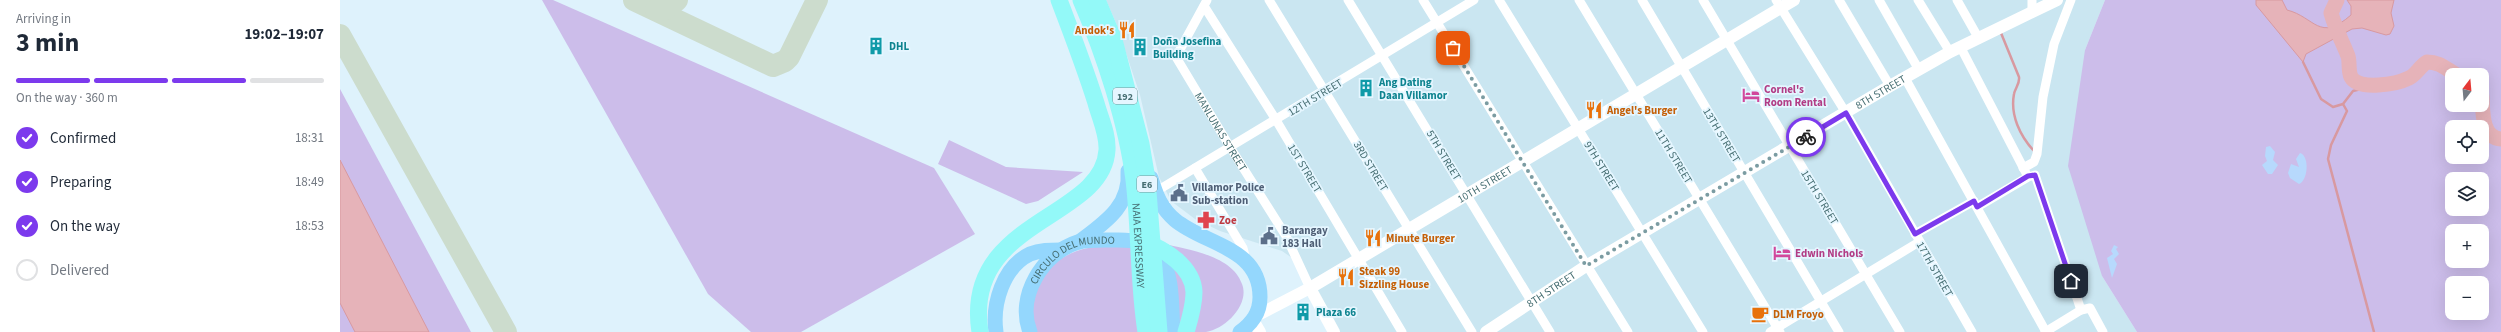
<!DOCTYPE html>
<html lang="en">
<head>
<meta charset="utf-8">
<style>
  body { margin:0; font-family:"Source Sans 3",sans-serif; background:#f2f2f3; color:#1f2937; height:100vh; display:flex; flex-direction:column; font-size:15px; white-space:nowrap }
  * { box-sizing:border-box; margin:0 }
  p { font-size:13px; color:#747a83 }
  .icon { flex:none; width:22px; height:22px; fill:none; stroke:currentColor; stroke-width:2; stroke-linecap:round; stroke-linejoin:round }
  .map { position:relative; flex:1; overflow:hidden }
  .side { display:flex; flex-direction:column; background:#fff; width:340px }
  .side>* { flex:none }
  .needle { width:26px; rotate:16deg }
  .tools { position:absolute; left:2105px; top:68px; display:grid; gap:8px }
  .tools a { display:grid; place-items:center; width:44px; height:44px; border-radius:8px; background:#fff; box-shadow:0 4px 16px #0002; font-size:20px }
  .pin { position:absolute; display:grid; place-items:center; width:34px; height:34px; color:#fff; margin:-17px; border-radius:8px; box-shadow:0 2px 6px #0006 }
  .courier { position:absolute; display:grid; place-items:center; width:40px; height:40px; margin:-20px; border:3px solid #7c3aed; border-radius:50%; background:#fff; color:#222; box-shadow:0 1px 5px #0007 }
  .summary em { font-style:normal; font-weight:700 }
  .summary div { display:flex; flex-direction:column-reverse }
  .summary { display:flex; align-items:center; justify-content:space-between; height:68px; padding:0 16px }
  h1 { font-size:26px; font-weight:700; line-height:30px }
  .bar { display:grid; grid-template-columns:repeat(4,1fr); gap:6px 4px; align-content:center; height:48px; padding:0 16px }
  .bar i { height:5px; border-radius:3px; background:#e0e1e3 }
  .bar .active { background:#7c3aed }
  .bar p { grid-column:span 4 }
  ol { padding:0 16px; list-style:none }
  li { display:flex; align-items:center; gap:12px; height:44px }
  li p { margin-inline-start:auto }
  li .icon { padding:4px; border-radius:50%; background:#7c3aed; color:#fff; stroke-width:4 }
  li:last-child { color:#747a83 }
  li i { width:22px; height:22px; border:2px solid #e0e1e3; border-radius:50% }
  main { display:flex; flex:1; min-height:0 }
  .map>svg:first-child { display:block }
  .residential { fill:#cae6f1 }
  .green { fill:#ccbdea; fill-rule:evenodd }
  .sand { fill:#b7d9fd }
  .water { fill:#e6b3b9; stroke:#d899a0 }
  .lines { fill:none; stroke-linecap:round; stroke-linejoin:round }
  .stream { stroke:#d899a0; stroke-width:2.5 }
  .river { stroke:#e6b3b9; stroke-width:15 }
  .taxiway { stroke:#ccdccd; stroke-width:22 }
  .minor { stroke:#fff; stroke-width:9 }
  .tertiary { stroke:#fff; stroke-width:12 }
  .primary { stroke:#94d7fd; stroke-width:15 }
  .motorway { stroke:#93f9f8; stroke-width:17 }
  .done { stroke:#7b9ca2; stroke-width:4; stroke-dasharray:0 7.2 }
  .route { stroke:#7c3aed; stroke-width:5 }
  .labels { text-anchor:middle; stroke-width:3.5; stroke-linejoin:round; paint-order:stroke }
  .shield { fill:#e5f6ff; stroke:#76979c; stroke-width:1 }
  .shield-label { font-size:10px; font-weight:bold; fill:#466e72 }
  .food-label { font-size:11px; font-weight:bold; fill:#c56008; stroke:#e5f6ff; text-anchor:start }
  .culture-label { font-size:11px; font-weight:bold; fill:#0d838f; stroke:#e5f6ff; text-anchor:start }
  .hotel-label { font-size:11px; font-weight:bold; fill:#b23c85; stroke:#e5f6ff; text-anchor:start }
  .street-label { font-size:11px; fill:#466e72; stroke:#e5f6ff }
  .service-label { font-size:11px; font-weight:bold; fill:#4e5e75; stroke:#e5f6ff; text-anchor:start }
  .health-label { font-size:11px; font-weight:bold; fill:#be3a42; stroke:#e5f6ff; text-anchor:start }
</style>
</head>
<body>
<main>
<section class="side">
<div class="summary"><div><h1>3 min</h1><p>Arriving in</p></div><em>19:02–19:07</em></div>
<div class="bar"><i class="active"></i><i class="active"></i><i class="active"></i><i></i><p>On the way · 360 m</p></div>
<ol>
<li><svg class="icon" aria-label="check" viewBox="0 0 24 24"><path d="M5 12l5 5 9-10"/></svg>Confirmed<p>18:31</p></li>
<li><svg class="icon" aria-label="check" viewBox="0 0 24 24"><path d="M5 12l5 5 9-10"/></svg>Preparing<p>18:49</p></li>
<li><svg class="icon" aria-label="check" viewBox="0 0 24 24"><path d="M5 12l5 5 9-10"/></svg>On the way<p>18:53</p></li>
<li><i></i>Delivered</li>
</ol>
</section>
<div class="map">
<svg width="2161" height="332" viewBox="0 0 2161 332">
  <rect width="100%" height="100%" fill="#def2fc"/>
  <polygon class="residential" points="766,0 1765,0 1745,50 1762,276 1797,332 999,332 955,260 942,251 880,231 855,219 831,201 819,177 800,95 776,23"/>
  <g class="green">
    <polygon points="202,0 213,0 594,168 635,234 461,332 411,332 368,294"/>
    <path d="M1765 0H2161V332H1797L1762 276 1728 166 1745 50ZM2112 75H2142V105H2112ZM2112 127H2142V157H2112ZM2112 179H2142V209H2112ZM2112 231H2142V261H2112ZM2112 283H2142V313H2112Z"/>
    <polygon points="0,89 131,332 0,332"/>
    <polygon points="609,140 666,167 743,172 698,201 686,204 598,164"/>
    <path d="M821 243C848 250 892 255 902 284 910 304 886 329 866 332 850 332 831 332 815 332 775 332 735 332 696 332 694 325 691 318 691 311 689 280 719 253 748 248 771 243 798 245 821 243Z"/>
  </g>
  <g class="sand">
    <polygon points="1930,146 1935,152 1933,160 1938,165 1932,174 1928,174 1922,165 1927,161 1925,156 1926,147"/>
    <path d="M1960 153C1970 156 1968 181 1959 184L1950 178 1948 173 1951 164 1959 167 1956 159Z"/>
    <polygon points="1774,245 1778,247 1776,249 1779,254 1774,259 1777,264 1772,278 1767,258 1773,254 1771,251"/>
  </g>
  <g class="water">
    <path d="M1916 0H1942L1947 10C1975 17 1979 43 2011 15V6L2007 0H2054L2051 13 2054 26 2050 34 2046 35 2022 28 2012 29 1966 54 1963 62 1916 5Z"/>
    <polygon points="0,160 89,332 15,332 0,303"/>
  </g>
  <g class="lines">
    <g class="stream">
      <path d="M1661 33 1679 77C1680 84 1675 88 1674 94 1670 115 1680 136 1694 151"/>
      <polyline points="1963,62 1981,99 1993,107 2003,104 2013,91 2033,86"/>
      <polyline points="2003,104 2007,111 1991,145 1988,159 2034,332"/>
    </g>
    <g class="river">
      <path d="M1997 0 1991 13C1995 28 2002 41 2008 56 2010 62 2008 71 2011 77 2019 91 2057 84 2069 78 2076 75 2080 66 2087 62 2100 62 2106 69 2117 75"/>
      <path d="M2142 97C2143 110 2141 138 2161 139"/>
    </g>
    <g class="taxiway">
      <polyline points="294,0 433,66 445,61 449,57 477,0"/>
      <polyline points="316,10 326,9 337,0"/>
      <polyline points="0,35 166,332"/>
    </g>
    <g class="minor">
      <path id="s1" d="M867 0 836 57 890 147 946 236 970 288"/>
      <polyline points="929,0 1132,332"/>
      <polyline points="1008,0 1210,332"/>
      <polyline points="1083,0 1288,332"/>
      <polyline points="1159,0 1363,332"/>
      <polyline points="1239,0 1440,332"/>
      <polyline points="1302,0 1499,332"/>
      <polyline points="1363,0 1560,332"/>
      <polyline points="1436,0 1506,113 1632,332"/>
      <polyline points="1499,0 1550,86"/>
      <polyline points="1539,0 1579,70"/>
      <polyline points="1578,0 1610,52"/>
      <polyline points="1617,0 1639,39"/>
      <polyline points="864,6 936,120 1062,332"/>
      <polyline points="1692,13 1692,0"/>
      <polyline points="1621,48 1686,173"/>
      <polyline points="1565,78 1706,332"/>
      <polyline points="855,168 903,248 906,260"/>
      <polyline points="1683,168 1694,162 1697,154 1703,97 1714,44 1731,0"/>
      <polyline points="815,192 1134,0"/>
      <polyline points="1637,207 1688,177 1695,175 1741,310"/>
      <polyline points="1575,234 1634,201"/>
      <polyline points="1430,332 1579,242"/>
      <polyline points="1705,332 1741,310 1750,308 1763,332"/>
    </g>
    <g class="tertiary">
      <polyline points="970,288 994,332"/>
      <path id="s2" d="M916 316 970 288 1454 0"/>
      <polyline points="913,320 920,332"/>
      <path id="s3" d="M1146 332 1246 266 1550 86 1610 52 1717 0"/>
    </g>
    <g class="primary">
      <path d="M811 178C816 195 821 208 835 220 865 245 920 247 920 297 920 313 912 323 900 332"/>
      <path d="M739 242C764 223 791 206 788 171"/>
      <path d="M656 332C652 304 663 267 690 254 700 250 710 250 721 250"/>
      <path id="s4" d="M690 332C676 296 703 253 738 242 750 239 766 240 778 240 794 240 809 241 819 255 834 276 831 307 833 332"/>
    </g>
    <g class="motorway">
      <path id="s5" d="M741 0C764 53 787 123 794 180 800 231 798 282 806 332"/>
      <polyline points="757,0 774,40 801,144 807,179 819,332"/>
      <path d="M804 242C825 249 853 267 854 292 854 305 850 319 846 332"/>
      <path d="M640 332C622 219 763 220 767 150 768 134 760 118 756 103 745 68 732 34 719 0"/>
    </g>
  </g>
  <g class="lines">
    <polyline class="done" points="1113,48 1246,266 1466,137"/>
    <polyline class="route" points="1466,137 1506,113 1575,234 1634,201 1637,207 1688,176 1695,175 1731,281"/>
  </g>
  <defs>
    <g id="restaurant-bare" transform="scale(1.38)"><path d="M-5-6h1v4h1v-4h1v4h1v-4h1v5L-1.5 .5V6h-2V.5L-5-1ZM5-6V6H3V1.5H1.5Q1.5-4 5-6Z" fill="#e8710a" stroke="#e5f6ff" stroke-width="2.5" paint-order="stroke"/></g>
    <g id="building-bare" transform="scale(1.38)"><path d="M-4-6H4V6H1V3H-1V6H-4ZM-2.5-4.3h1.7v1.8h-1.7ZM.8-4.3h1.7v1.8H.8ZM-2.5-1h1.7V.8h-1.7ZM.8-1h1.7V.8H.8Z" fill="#0f9aa8" stroke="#e5f6ff" stroke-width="2.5" paint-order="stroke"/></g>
    <g id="hotel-bare" transform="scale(1.38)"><path d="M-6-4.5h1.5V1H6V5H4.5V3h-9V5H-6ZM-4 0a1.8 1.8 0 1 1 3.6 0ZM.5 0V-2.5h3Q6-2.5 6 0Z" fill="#d1479c" stroke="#e5f6ff" stroke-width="2.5" paint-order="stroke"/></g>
    <g id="civic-bare" transform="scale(1.38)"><path d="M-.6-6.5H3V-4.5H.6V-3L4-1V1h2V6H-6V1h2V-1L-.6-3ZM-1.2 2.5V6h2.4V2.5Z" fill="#5c6f8a" stroke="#e5f6ff" stroke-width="2.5" paint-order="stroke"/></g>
    <g id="pharmacy-bare" transform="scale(1.38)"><path d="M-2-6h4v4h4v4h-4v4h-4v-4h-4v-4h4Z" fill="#e0444e" stroke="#e5f6ff" stroke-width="2.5" paint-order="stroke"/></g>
    <g id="cafe-bare" transform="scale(1.38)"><path d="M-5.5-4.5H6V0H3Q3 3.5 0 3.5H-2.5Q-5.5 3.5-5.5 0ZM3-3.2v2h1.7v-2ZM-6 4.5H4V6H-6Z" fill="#e8710a" stroke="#e5f6ff" stroke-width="2.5" paint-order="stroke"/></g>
  </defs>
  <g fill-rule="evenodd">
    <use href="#restaurant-bare" x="787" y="30"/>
    <use href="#building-bare" x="536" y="46"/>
    <use href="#building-bare" x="800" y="47"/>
    <use href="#building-bare" x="1026" y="88"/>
    <use href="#hotel-bare" x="1411" y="95"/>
    <use href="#restaurant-bare" x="1254" y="110"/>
    <use href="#civic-bare" x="839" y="193"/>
    <use href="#pharmacy-bare" x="866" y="220"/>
    <use href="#civic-bare" x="929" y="236"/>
    <use href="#restaurant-bare" x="1033" y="238"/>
    <use href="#hotel-bare" x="1442" y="253"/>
    <use href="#restaurant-bare" x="1006" y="277"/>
    <use href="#building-bare" x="963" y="312"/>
    <use href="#cafe-bare" x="1420" y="314"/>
  </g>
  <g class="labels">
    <g class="shield">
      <rect x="773" y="88" width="24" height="16" rx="3"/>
      <rect x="797" y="176" width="20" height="16" rx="3"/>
    </g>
    <g class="shield-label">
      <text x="785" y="100">192</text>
      <text x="807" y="188">E6</text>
    </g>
    <g class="food-label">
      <text x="774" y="34" text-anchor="end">Andok's</text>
      <text x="1267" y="114">Angel's Burger</text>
      <text x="1046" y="242">Minute Burger</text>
      <text x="1019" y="275">Steak 99<tspan x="1019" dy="13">Sizzling House</tspan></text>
      <text x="1433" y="318">DLM Froyo</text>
    </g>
    <g class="culture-label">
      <text x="813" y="45">Doña Josefina<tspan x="813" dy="13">Building</tspan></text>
      <text x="549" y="50">DHL</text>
      <text x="1039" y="86">Ang Dating<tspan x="1039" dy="13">Daan Villamor</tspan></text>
      <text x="976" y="316">Plaza 66</text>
    </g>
    <g class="hotel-label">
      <text x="1424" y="93">Cornel's<tspan x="1424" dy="13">Room Rental</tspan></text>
      <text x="1455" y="257">Edwin Nichols</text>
    </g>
    <g class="street-label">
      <text dy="4" stroke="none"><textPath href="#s3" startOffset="462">8TH STREET</textPath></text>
      <text transform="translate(975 97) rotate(-31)" y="4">12TH STREET</text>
      <text dy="4" stroke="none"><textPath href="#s1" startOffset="152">MANLUNAS STREET</textPath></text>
      <text transform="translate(1382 135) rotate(59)" y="4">13TH STREET</text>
      <text transform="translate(1104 155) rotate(59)" y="4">5TH STREET</text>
      <text transform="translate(1334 156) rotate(59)" y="4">11TH STREET</text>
      <text transform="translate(1031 166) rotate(59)" y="4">3RD STREET</text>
      <text transform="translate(1262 166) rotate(58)" y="4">9TH STREET</text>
      <text transform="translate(965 168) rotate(59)" y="4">1ST STREET</text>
      <text dy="4" stroke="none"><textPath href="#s2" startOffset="264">10TH STREET</textPath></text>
      <text transform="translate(1480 197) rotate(59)" y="4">15TH STREET</text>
      <text dy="4" stroke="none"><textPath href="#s5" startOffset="254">NAIA EXPRESSWAY</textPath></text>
      <text dy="4" stroke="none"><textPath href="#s4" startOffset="100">CIRCULO DEL MUNDO</textPath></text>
      <text transform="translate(1595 269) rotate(60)" y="4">17TH STREET</text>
      <text dy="4" stroke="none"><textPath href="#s3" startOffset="78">8TH STREET</textPath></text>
    </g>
    <g class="service-label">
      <text x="852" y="191">Villamor Police<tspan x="852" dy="13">Sub-station</tspan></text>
      <text x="942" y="234">Barangay<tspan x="942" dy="13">183 Hall</tspan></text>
    </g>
    <g class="health-label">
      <text x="879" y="224">Zoe</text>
    </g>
  </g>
</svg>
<div class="tools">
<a><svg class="needle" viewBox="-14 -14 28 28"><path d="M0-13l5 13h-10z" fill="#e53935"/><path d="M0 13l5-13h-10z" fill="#747a83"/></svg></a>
<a><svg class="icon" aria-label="locate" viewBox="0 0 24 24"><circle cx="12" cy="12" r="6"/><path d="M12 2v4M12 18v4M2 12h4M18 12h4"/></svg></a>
<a><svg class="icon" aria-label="layers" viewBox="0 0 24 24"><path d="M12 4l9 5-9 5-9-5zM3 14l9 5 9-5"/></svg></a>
<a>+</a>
<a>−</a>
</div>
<div class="pin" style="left:1113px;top:48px;background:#ea580c"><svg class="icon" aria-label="bag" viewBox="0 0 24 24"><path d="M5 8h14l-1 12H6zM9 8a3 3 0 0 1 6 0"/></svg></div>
<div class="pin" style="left:1731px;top:281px;background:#1f2937"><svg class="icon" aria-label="home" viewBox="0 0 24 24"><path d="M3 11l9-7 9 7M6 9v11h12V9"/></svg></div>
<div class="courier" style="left:1466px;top:137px"><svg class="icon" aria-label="bike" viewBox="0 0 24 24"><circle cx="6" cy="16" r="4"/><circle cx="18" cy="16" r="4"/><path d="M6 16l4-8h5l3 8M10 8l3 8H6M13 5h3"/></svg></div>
</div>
</main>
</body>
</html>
